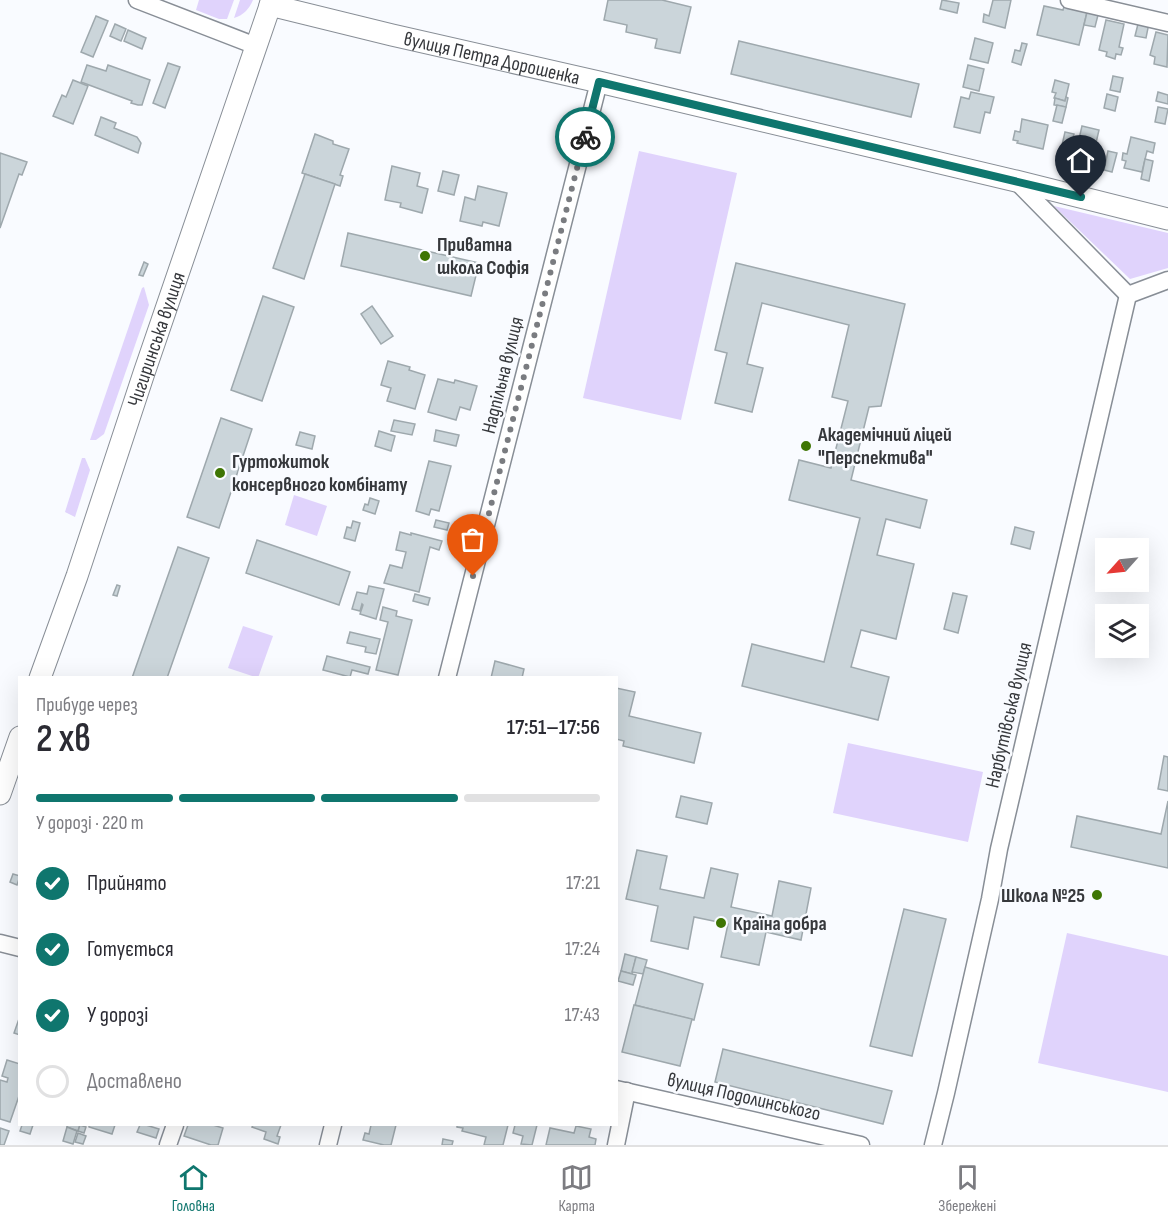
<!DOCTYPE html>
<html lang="uk">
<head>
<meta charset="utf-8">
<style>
  body { margin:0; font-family:"Sofia Sans Condensed",sans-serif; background:#f2f2f3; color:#2b2b33; height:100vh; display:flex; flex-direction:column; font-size:22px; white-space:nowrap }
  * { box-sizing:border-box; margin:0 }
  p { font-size:20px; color:#7c7c81 }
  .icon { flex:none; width:33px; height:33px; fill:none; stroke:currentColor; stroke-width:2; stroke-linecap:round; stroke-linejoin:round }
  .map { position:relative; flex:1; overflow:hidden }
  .sheet { position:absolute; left:18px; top:676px; width:600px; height:450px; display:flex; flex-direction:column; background:#fff; border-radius:0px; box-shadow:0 6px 24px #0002 }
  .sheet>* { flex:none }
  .needle { width:39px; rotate:243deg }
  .buttons { position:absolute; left:1095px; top:538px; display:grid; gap:12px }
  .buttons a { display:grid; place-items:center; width:54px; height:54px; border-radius:0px; background:#fff; box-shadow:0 6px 24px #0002; font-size:30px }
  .pin { position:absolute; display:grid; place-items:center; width:51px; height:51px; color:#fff; margin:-62px -26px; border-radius:50% 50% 50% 0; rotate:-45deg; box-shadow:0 0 6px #0007 }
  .pin .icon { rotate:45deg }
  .courier { position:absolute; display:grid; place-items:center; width:60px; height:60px; margin:-30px; border:4px solid #0f766e; border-radius:50%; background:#fff; color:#222; box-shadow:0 2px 8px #0007 }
  .head em { font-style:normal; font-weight:600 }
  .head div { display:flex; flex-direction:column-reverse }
  .head { display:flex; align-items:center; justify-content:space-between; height:102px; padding:0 18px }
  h1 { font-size:39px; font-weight:600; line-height:45px }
  .bar { display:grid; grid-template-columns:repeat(4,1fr); gap:9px 6px; align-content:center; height:72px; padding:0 18px }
  .bar i { height:8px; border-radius:4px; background:#e1e1e2 }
  .bar .on { background:#0f766e }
  .bar p { grid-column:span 4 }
  ol { padding:0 18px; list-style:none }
  li { display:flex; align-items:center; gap:18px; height:66px }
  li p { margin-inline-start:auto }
  li .icon { padding:6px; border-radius:50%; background:#0f766e; color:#fff; stroke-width:4 }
  li:last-child { color:#7c7c81 }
  li i { width:33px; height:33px; border:3px solid #e1e1e2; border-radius:50% }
  .tabs { display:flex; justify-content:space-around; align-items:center; height:84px; border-top:2px solid #e1e1e2; background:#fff; font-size:16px; color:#7c7c81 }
  .tabs a { display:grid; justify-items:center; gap:3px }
  .tabs .on { color:#0f766e }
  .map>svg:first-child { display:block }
  .green { fill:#e0d3fc }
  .building { fill:#cbd5da; stroke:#9ea8ad; stroke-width:1.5 }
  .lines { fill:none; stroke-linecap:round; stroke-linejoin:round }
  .minor-casing { stroke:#888e96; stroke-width:19 }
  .major-casing { stroke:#888e96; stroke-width:23 }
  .minor { stroke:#fff; stroke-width:16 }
  .major { stroke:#fff; stroke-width:21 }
  .done { stroke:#7a7c80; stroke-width:6; stroke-dasharray:0 10.8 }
  .route { stroke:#0f766e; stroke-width:8 }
  .poi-dot { fill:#3e7503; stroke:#f9fbff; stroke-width:2 }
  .labels { text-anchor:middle; stroke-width:5; stroke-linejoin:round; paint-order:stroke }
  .street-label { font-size:20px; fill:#36383c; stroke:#f9fbff }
  .poi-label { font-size:20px; font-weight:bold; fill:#36383c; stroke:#f9fbff; text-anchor:start }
</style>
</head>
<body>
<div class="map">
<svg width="1168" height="1145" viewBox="0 0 1168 1145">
  <rect width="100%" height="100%" fill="#f9fbff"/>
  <g class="green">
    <polygon points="199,0 234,0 227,19 219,19 196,10"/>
    <path d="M240 0H253C249 9 244 15 234 18Z"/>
    <polygon points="639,151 737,173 681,420 583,398"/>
    <polygon points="1054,206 1168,233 1168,268 1130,279"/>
    <polygon points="144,287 149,305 104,434 96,440 90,440 142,288"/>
    <polygon points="82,458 85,458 90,470 75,517 65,512"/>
    <polygon points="294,495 327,506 317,536 285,525"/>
    <polygon points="243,626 273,636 258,678 228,668"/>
    <polygon points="848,743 983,772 968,842 833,813"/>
    <polygon points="1067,933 1168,956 1168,1092 1038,1063"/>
  </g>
  <g class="building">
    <polygon points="608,0 662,0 691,7 680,53 655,48 657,39 626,32 627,25 604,20"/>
    <polygon points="942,0 959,3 957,13 940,9"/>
    <polygon points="993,0 1011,0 1005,28 983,22 984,14 989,16"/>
    <polygon points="1065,3 1088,8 1079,45 1037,35 1044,6 1063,10"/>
    <polygon points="1088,8 1099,11 1095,27 1084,25"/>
    <polygon points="96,16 108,21 93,57 81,52"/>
    <polygon points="1106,20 1124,24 1119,47 1123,48 1121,55 1116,54 1115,59 1106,56 1107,52 1099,50"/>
    <polygon points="1139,20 1149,23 1146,38 1135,36"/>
    <polygon points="115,24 126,29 121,41 110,36"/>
    <polygon points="128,30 146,38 142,49 124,41"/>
    <polygon points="1156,32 1168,35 1167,67 1154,64 1155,57 1150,55"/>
    <polygon points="975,38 993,43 988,63 970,59"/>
    <polygon points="739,41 919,84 911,117 731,74"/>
    <polygon points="1022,43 1027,44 1021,65 1012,62 1015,50 1020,51"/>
    <polygon points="168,63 180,67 165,108 153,103"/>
    <polygon points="87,65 106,71 108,65 150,80 142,105 138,105 131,103 132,101 81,82"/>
    <polygon points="968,65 984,69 979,91 963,87"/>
    <polygon points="1113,76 1123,78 1120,92 1110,90"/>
    <polygon points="73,80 88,86 73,124 53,116 62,95 66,97"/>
    <polygon points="1055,80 1069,84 1065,101 1054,98 1056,93 1052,92"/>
    <polygon points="971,92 994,97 990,113 985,112 980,133 954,127 961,97 969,99"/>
    <polygon points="1158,92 1168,95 1168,104 1156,101"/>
    <polygon points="1107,94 1118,97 1115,111 1104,108"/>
    <polygon points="1066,97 1068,98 1066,107 1054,105 1055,98 1065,101"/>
    <polygon points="1057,105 1066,107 1062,123 1053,121"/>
    <polygon points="1158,107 1168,109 1165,124 1155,122"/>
    <polygon points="101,117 116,123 114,128 137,137 141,143 138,153 95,135"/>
    <polygon points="1022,119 1048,125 1043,149 1017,143 1018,141 1013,140 1015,131 1020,132"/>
    <polygon points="1082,126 1099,130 1092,160 1075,156"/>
    <polygon points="1065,132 1074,134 1073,138 1079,139 1074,159 1060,154"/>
    <polygon points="315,134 333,141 333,144 349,149 340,175 343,176 340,186 302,173"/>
    <polygon points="1131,137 1155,143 1153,153 1147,151 1142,172 1124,168 1126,161 1122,160 1123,153 1127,154"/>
    <polygon points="1108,151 1117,153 1112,172 1104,170"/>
    <polygon points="0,153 27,162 22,175 19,174 0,228"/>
    <polygon points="1145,159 1153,161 1149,181 1141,179"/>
    <polygon points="392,166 420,173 417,186 428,189 422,213 400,207 401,203 385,200"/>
    <polygon points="443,171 459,175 454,195 438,191"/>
    <polygon points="305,174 335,184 304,279 273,268"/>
    <polygon points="478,186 507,193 499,226 483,222 482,226 460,221 465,197 475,200"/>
    <polygon points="348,233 479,263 471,296 341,266"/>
    <polygon points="144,262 148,264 143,276 139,275"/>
    <polygon points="736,263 905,304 881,406 869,407 851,480 927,500 920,528 886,519 877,555 914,564 896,639 861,630 851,667 889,677 878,720 742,686 752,644 824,662 860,518 789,500 799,460 831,468 848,401 832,397 849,325 762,303 747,364 763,368 752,412 715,403 727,353 715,350"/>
    <polygon points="263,296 294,307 262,401 231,390"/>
    <polygon points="372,306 393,336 381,344 361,314"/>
    <polygon points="388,361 410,367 409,370 425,375 415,409 387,401 391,388 381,385"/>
    <polygon points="438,379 454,383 455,380 477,386 470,410 460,407 456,420 428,412"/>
    <polygon points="221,418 252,429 219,528 187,517"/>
    <polygon points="394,420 415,424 412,435 391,431"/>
    <polygon points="436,430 459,435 456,446 434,441"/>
    <polygon points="379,431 395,436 391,451 375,446"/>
    <polygon points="300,432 315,436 312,449 296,445"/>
    <polygon points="429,461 451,466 439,511 431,509 429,515 416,511"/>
    <polygon points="370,498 379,501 375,514 363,510 365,504 368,505"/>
    <polygon points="436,520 449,523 447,530 434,527"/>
    <polygon points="353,521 360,523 355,541 344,538 347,527 351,528"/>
    <polygon points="1015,527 1034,532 1030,549 1011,544"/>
    <polygon points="400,532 411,535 411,533 442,541 439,550 430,547 419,592 384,583 390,565 402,568 406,552 396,550"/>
    <polygon points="257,540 350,572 339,605 246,573"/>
    <polygon points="178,547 209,558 167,678 132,678"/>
    <polygon points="117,585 120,586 117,596 113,595"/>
    <polygon points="369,586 384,589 376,619 360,614 363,605 362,604 360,611 352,609 357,592 367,594"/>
    <polygon points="953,593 967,596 958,633 944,629"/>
    <polygon points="415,594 430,598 428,605 413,601"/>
    <polygon points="383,607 397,611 396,616 412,620 398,675 376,670 388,622 380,620"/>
    <polygon points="350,632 380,639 376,654 365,652 366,647 347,643"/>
    <polygon points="327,656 370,667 368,674 352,670 350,677 323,670"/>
    <polygon points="495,661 524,669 522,678 491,678"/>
    <polygon points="616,688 635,692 629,716 701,733 694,763 623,746 624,741 616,739"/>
    <polygon points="1164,756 1168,757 1168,791 1158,789"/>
    <polygon points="681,796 712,803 707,824 676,817"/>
    <polygon points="1168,801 1168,868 1071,847 1077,816 1161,834"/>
    <polygon points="637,850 667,856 660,889 704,898 711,868 738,874 731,907 772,916 779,881 811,888 801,940 766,932 759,965 721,957 728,924 694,917 688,949 651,941 658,906 626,899"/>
    <polygon points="13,874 20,876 17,885 10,882"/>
    <polygon points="904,909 946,919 912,1056 870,1046"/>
    <polygon points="625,954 636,957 632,974 621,971"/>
    <polygon points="636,957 647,960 643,974 632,972"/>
    <polygon points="645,967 703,984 694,1020 635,1005"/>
    <polygon points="621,971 636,975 633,985 618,981"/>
    <polygon points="634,1005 692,1019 680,1066 622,1052"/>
    <polygon points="20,1016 20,1035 14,1033"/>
    <polygon points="723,1049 892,1091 883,1124 715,1082"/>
    <polygon points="7,1060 20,1064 20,1093 10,1122 0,1119 0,1080 7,1082 8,1078 2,1076"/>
    <polygon points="22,1125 33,1125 30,1134 20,1131"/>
    <polygon points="68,1125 80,1125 78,1131 67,1127"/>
    <polygon points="80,1125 86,1127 84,1133 78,1131"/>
    <polygon points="89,1125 115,1125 112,1134 89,1127"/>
    <polygon points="140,1125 146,1125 159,1129 156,1138 137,1132"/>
    <polygon points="188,1125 213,1125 223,1128 218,1145 211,1145 184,1136"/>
    <polygon points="253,1125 281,1125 277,1136 280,1137 278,1144 264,1139 266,1132 252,1127"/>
    <polygon points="371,1125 396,1125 391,1145 384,1145 363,1140 365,1133 369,1134"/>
    <polygon points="457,1125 508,1125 503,1145 484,1145 486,1137 462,1131 463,1128 457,1127"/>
    <polygon points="515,1125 537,1125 532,1145 521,1144 523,1136 513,1133"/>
    <polygon points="576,1126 591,1129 589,1137 596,1139 595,1145 546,1145 550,1128 574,1133"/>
    <polygon points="67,1127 77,1131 73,1144 63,1141"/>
    <polygon points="0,1128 9,1131 4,1145 0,1145"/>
    <polygon points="78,1133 86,1136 83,1144 75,1142"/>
    <polygon points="443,1139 453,1141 452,1145 442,1145"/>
  </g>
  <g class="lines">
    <g class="minor-casing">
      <g id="minor">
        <polyline points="137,0 256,46"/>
        <polyline points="1069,0 1168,23"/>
        <polyline points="1016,181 1128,295"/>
        <polyline points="1128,295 1168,280"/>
        <polyline points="447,678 599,82"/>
        <polyline points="0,943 20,948"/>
        <polyline points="616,1089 861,1145"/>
        <polyline points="168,1145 175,1125"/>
        <polyline points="328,1145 333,1125"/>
        <polyline points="616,1145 627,1091"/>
        <polyline points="933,1145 946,1093 990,899 999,849 1128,295"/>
      </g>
    </g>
    <g class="major-casing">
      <g id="major">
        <path id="s1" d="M270 5 392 35 599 82 1016 181 1168 219"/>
        <path id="s2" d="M40 678 77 576 144 373 272 0"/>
        <polyline points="0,794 20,737"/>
      </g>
    </g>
    <use href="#minor" class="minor"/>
    <use href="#major" class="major"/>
  </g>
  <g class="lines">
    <polyline class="done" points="473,576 585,137"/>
    <polyline class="route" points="585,137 599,82 1081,197"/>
  </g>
  <g class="poi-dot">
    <circle cx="425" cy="256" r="6"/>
    <circle cx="806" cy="446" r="6"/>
    <circle cx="220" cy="473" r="6"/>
    <circle cx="1097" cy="895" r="6"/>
    <circle cx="721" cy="923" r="6"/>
  </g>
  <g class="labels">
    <g class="street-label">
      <text dy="7" stroke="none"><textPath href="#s1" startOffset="228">вулиця Петра Дорошенка</textPath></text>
      <text dy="7" stroke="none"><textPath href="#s2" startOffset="358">Чигиринська вулиця</textPath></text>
      <text transform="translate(502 375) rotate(-76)" y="7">Надпільна вулиця</text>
      <text transform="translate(1008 715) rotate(-77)" y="7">Нарбутівська вулиця</text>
      <text transform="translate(744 1096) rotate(13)" y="7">вулиця Подолинського</text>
    </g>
    <g class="poi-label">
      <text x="437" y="251">Приватна<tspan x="437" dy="23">школа Софія</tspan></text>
      <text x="818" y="441">Академічний ліцей<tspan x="818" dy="23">"Перспектива"</tspan></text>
      <text x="232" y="468">Гуртожиток<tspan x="232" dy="23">консервного комбінату</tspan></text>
      <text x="1085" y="902" text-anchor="end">Школа №25</text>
      <text x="733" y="930">Країна добра</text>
    </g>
  </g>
</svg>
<div class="buttons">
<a><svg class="needle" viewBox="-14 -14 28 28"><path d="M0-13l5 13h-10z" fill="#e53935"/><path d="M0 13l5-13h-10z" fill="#7c7c81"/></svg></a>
<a><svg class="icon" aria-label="layers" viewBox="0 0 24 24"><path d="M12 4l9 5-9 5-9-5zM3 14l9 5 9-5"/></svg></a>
</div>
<div class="pin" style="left:473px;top:576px;background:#ea580c"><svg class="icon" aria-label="bag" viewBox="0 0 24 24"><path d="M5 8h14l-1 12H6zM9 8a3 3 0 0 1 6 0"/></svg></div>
<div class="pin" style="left:1081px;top:197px;background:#1f2937"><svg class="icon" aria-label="home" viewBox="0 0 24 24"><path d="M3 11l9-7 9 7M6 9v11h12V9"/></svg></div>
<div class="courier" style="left:585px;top:137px"><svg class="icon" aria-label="bike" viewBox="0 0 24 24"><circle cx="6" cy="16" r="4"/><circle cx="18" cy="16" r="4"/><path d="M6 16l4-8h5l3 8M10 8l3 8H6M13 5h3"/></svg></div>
<section class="sheet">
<div class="head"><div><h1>2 хв</h1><p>Прибуде через</p></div><em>17:51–17:56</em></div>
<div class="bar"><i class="on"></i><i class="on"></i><i class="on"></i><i></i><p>У дорозі · 220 m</p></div>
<ol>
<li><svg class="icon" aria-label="check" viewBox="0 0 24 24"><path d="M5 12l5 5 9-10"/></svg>Прийнято<p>17:21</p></li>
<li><svg class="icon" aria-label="check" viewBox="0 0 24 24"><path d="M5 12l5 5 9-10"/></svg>Готується<p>17:24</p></li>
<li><svg class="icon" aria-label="check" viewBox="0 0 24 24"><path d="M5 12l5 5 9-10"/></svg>У дорозі<p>17:43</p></li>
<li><i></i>Доставлено</li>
</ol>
</section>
</div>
<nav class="tabs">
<a class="on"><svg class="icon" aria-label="home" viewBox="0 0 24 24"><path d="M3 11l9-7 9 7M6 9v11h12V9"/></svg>Головна</a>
<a><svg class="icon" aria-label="map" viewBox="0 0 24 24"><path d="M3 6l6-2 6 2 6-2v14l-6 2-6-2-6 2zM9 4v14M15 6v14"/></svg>Карта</a>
<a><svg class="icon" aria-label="saved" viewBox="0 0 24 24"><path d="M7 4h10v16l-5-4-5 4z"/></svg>Збережені</a>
</nav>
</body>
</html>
